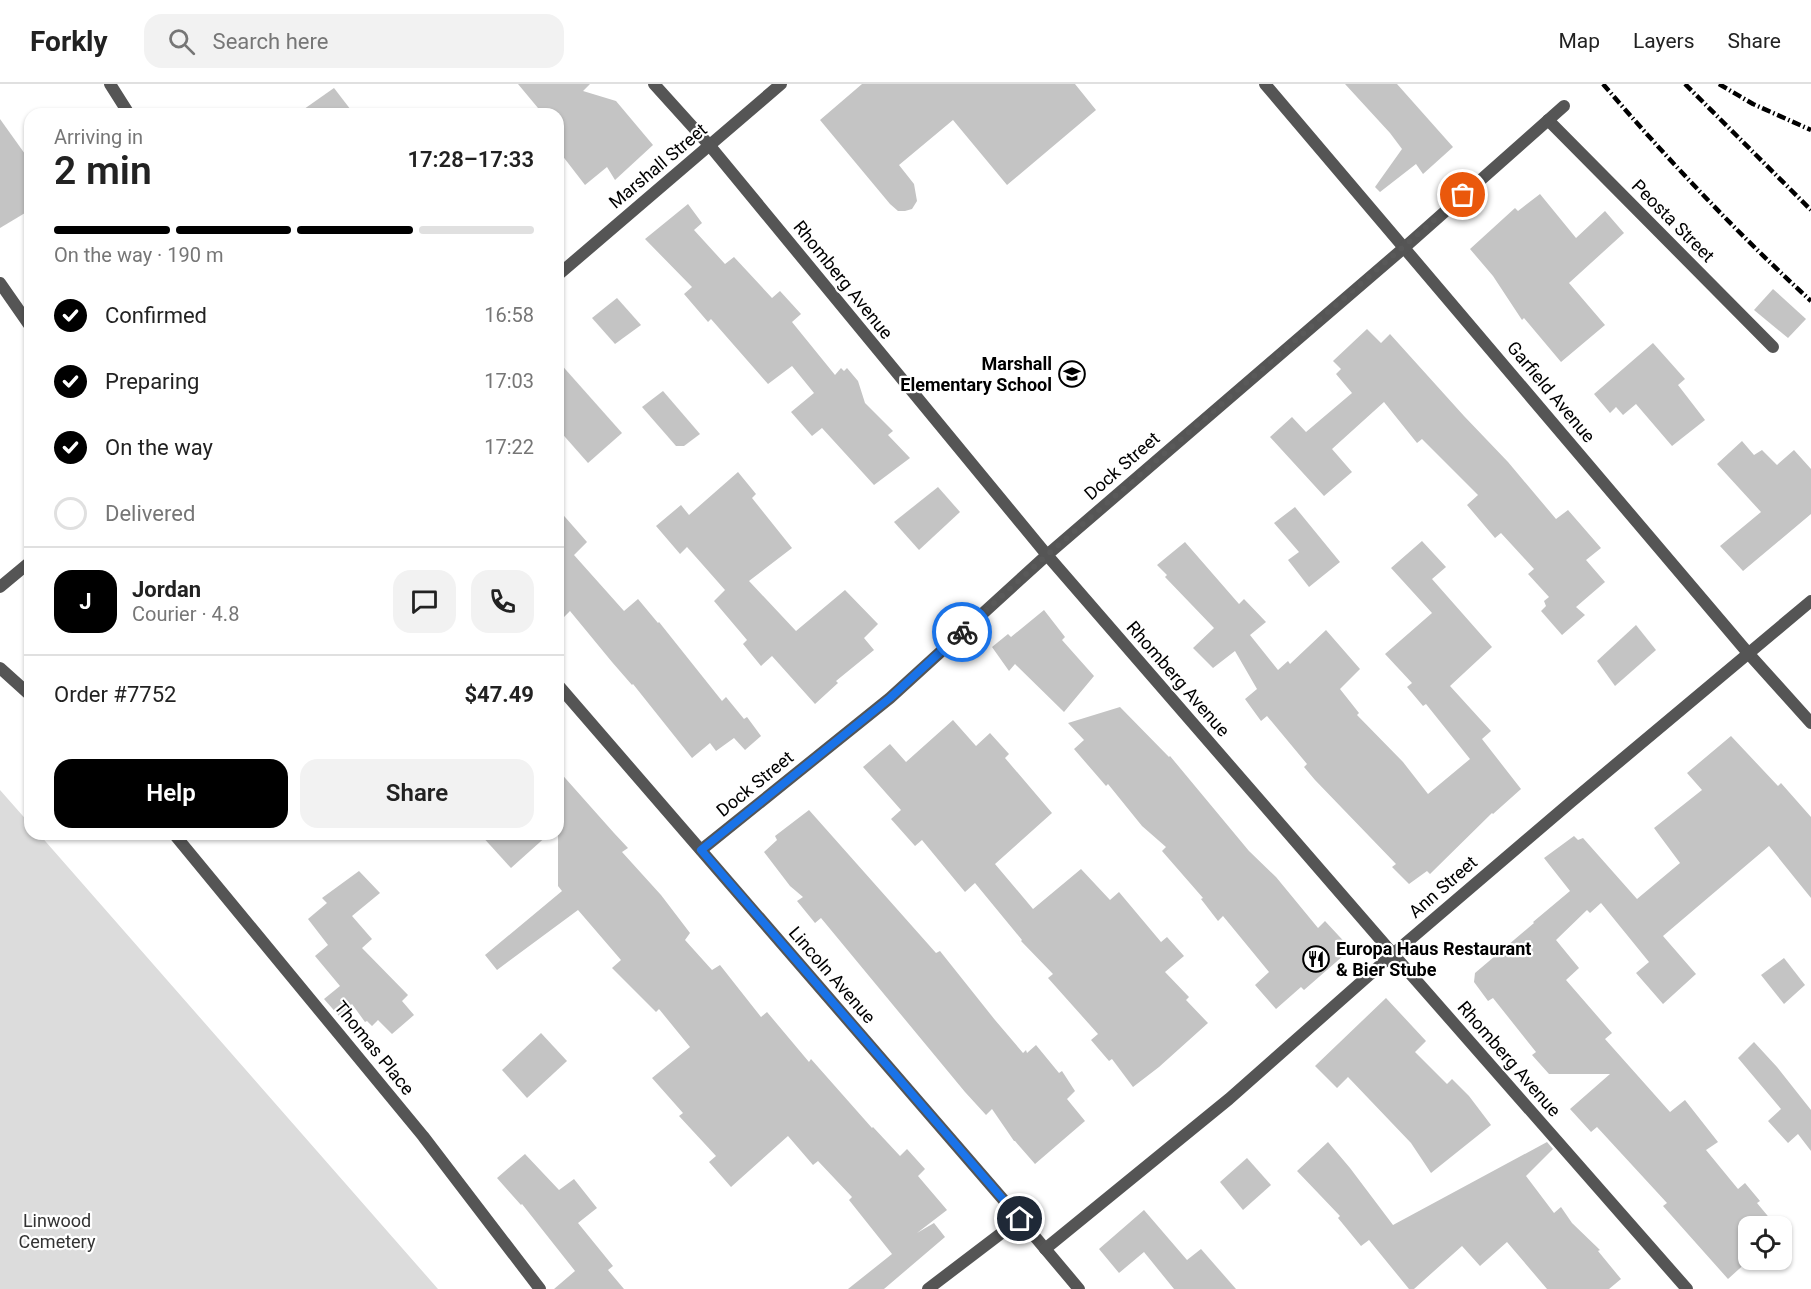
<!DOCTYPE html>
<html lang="en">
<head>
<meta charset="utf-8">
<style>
  body { margin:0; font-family:Roboto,sans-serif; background:#f2f2f2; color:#222; height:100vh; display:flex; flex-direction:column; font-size:22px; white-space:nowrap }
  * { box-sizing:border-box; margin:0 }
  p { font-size:20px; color:#767676 }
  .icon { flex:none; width:33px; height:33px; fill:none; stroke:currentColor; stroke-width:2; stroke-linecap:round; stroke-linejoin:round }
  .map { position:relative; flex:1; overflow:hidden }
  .side { position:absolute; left:24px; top:24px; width:540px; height:732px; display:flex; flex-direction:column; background:#fff; border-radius:18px; box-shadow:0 2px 4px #0004 }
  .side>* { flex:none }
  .tools { position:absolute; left:1738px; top:1132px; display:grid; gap:12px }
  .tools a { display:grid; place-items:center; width:54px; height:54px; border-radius:12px; background:#fff; box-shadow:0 2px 4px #0004; font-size:30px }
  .pin { position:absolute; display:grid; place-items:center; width:51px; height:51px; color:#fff; margin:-26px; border:3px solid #fff; border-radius:50%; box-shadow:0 2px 6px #0007 }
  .courier { position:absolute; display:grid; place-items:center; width:60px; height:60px; margin:-30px; border:4px solid #1a73e8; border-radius:50%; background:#fff; color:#222; box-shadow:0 2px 8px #0007 }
  .headline em { font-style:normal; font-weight:600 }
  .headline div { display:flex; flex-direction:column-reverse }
  .headline { display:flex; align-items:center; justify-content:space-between; height:102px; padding:0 30px }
  h1 { font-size:39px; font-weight:600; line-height:45px }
  .bar { display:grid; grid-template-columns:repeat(4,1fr); gap:9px 6px; align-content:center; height:72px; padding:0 30px }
  .bar i { height:8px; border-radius:4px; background:#e0e0e0 }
  .bar .on { background:#000 }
  .bar p { grid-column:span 4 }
  .line { display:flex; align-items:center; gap:15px; padding:0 30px; border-top:2px solid #e0e0e0 }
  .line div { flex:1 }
  .round { display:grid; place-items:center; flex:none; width:63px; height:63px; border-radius:18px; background:#f2f2f2 }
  ol { padding:0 30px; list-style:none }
  li { display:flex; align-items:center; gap:18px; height:66px }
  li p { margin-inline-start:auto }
  li .icon { padding:6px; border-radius:50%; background:#000; color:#fff; stroke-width:4 }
  li:last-child { color:#767676 }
  li i { width:33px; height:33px; border:3px solid #e0e0e0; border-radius:50% }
  .cta { display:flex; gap:12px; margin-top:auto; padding:12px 30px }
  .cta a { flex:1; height:69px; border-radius:18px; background:#000; color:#fff; font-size:24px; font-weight:600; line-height:69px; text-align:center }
  .cta a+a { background:#f2f2f2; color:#222 }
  header { display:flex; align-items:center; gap:36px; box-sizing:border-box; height:84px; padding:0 30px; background:#fff; border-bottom:2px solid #e0e0e0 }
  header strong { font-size:28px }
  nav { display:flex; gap:33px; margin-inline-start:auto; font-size:21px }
  .search { width:420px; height:54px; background:#f2f2f2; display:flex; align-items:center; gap:15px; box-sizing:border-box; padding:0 21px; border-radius:18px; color:#767676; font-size:22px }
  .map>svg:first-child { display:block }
  .green { fill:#dcdcdc }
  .building { fill:#c4c4c4 }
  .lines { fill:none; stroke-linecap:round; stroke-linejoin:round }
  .minor { stroke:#555; stroke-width:12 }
  .tertiary { stroke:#555; stroke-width:12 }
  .rail { stroke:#000; stroke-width:4.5; stroke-dasharray:9 3 1.5 3; stroke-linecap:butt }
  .done { stroke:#595959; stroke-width:6; stroke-dasharray:0 10.8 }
  .route { stroke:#1a73e8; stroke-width:8 }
  .labels { text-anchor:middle; stroke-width:4.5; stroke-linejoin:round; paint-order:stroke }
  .street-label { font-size:18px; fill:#000; stroke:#fff }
  .poi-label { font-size:18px; font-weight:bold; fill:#000; stroke:#fff; text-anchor:end }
  .park-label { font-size:18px; fill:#333; stroke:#fff }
</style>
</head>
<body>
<header>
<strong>Forkly</strong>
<div class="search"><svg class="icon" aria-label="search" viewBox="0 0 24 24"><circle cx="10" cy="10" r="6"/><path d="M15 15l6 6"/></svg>Search here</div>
<nav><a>Map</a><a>Layers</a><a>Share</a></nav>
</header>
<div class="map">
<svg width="1811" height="1205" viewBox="0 0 1811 1205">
  <rect width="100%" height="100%" fill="#fff"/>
  <polygon class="green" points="0,706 30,740 30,750 39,750 438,1205 0,1205"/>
  <g class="building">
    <polygon points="518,0 590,0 583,7 616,17 653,61 615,96 607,83 585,101 558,66 558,30 543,30"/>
    <polygon points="862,0 1075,0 1096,26 1007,101 953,36 899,81 914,100 917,117 912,125 905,127 898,127 890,120 820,36"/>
    <polygon points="1345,0 1397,0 1453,63 1423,90 1416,80 1380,108 1375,103 1402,65 1390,49"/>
    <polygon points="334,4 354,30 297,30"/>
    <polygon points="0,35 30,77 30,126 0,144"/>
    <polygon points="1540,110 1576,154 1605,127 1624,149 1569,199 1605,241 1561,278 1524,234 1522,236 1493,192 1470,165 1515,124 1518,127"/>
    <polygon points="688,120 702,139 694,146 725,180 734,173 772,214 780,207 801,230 792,238 835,291 841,284 844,287 847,284 858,297 865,319 893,347 888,351 910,374 874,401 822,344 812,352 791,328 814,309 792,282 768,300 711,235 708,238 684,210 692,203 645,155"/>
    <polygon points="1773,205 1806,235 1788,254 1754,226"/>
    <polygon points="617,214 641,241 615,260 592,234"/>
    <polygon points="1367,245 1381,259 1390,250 1464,332 1508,378 1556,435 1568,426 1601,464 1586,476 1605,498 1576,523 1585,531 1562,551 1541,527 1546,522 1544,517 1549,513 1528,490 1534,485 1501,449 1495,454 1467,421 1478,411 1422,355 1417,359 1384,318 1332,365 1352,388 1324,412 1270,353 1292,333 1306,348 1352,309 1336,290 1341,285 1333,277"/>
    <polygon points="1653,259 1685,295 1678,301 1705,336 1672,362 1636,320 1623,331 1616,323 1610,329 1594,310"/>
    <polygon points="558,277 622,349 588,379 558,345"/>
    <polygon points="663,307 700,350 684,362 676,362 642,323"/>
    <polygon points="1742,357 1754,371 1762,366 1777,381 1794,366 1811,385 1811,430 1743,487 1720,462 1761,428 1717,380"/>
    <polygon points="738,388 756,410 752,414 792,464 749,497 796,547 845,506 878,540 864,554 874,566 836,597 838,599 815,620 772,572 761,582 743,560 747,556 714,517 725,506 687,463 680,470 656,442 681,421 689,431"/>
    <polygon points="938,403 960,428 919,466 894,438"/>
    <polygon points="1295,423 1340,478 1309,503 1288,476 1299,468 1274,439"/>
    <polygon points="558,425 587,458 574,471 624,527 638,515 658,539 659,538 722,617 726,613 744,635 747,633 761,652 745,666 734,654 716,667 710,659 692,674 633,600 632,601 612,578 570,527 558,539"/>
    <polygon points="1422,457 1446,483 1432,495 1492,563 1450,602 1491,647 1482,655 1521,705 1493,730 1492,729 1430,790 1427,787 1409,800 1392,783 1396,780 1315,696 1304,683 1307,680 1267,632 1261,637 1245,615 1257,605 1235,567 1213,584 1193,564 1214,544 1165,493 1167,491 1157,481 1185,458 1239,520 1244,515 1266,538 1250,551 1278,586 1288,577 1290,580 1326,546 1360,585 1340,605 1359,629 1357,631 1403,678 1428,710 1470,675 1426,620 1423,622 1407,603 1412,599 1385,570 1432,529 1391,484"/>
    <polygon points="1044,526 1065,553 1062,556 1094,592 1064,628 1015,580 1009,587 992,563 1008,550 1011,553"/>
    <polygon points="1636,541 1656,566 1615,602 1597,577"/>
    <polygon points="1120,623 1169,673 1170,672 1249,767 1276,793 1318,844 1325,837 1351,865 1304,906 1301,903 1276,925 1255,901 1269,888 1223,832 1218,837 1201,815 1203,814 1162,767 1166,763 1142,742 1108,700 1106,702 1074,665 1084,656 1068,639"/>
    <polygon points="953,636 976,662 990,649 1009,670 1005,674 1052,729 995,780 1033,825 1081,785 1110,816 1119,808 1161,858 1167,853 1184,872 1165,888 1189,913 1186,916 1208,939 1159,983 1133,1003 1112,975 1109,977 1091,956 1098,950 1048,894 1053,890 1021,857 1022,856 975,799 965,808 922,756 915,762 891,735 901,726 863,683 890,660 906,678"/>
    <polygon points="1731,652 1778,702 1781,699 1811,733 1811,814 1769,762 1663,852 1696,890 1663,920 1636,889 1649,878 1601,819 1590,829 1587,826 1556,856 1579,884 1566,896 1612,949 1605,955 1670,1028 1685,1016 1718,1058 1706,1066 1738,1105 1745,1099 1760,1117 1757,1119 1777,1143 1749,1143 1749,1176 1728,1195 1663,1122 1667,1119 1597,1043 1591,1048 1570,1025 1610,990 1549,990 1532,971 1536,968 1493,914 1488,917 1474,898 1475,889 1534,839 1533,838 1570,807 1544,774 1574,752 1578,756 1583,754 1637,815 1680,779 1654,744 1702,706 1687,689"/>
    <polygon points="558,686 614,749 628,764 622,768 661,811 690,849 685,856 712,886 720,881 761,933 767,928 809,978 811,975 872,1044 873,1043 900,1072 907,1065 925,1085 918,1092 947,1126 917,1149 934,1139 945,1153 884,1205 848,1205 892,1170 849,1116 852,1113 818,1077 813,1081 788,1052 731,1103 709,1078 716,1072 679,1032 683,1029 652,994 690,963 659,925 656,928 612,884 621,876 578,826 497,886 485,871 562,807 558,802"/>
    <polygon points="809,726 936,869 940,867 995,936 1023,969 1026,966 1027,969 1036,961 1059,989 1062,987 1075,1007 1067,1015 1085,1037 1035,1080 1015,1057 1014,1057 992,1025 986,1031 965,1008 821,834 815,839 797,817 803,813 790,802 764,768 777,756 775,752"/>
    <polygon points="480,750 549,750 511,784"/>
    <polygon points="359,787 380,809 352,832 372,855 362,864 408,911 402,917 414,931 392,950 378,936 372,942 367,937 365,938 352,920 339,932 324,915 340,902 315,872 328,861 308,835 327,819 322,814"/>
    <polygon points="1784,874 1805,901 1784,920 1761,891"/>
    <polygon points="1386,914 1426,957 1415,968 1447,1000 1452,995 1469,1012 1491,1041 1431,1089 1411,1059 1348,993 1337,1004 1315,982"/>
    <polygon points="541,949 567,977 527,1014 502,986"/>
    <polygon points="1754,958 1777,983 1811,1026 1811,1067 1798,1050 1788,1059 1768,1037 1781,1025 1738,974"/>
    <polygon points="1328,1058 1350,1084 1393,1141 1547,1058 1553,1065 1526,1092 1554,1129 1561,1123 1572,1139 1600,1166 1598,1167 1621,1195 1609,1205 1547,1205 1507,1158 1480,1182 1462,1162 1414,1205 1409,1205 1369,1156 1361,1162 1338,1134 1340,1132 1297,1087"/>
    <polygon points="525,1070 559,1106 574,1095 597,1124 578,1139 613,1182 608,1186 624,1205 554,1205 575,1187 522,1120 521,1121 497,1094"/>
    <polygon points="1247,1074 1271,1101 1243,1126 1220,1098"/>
    <polygon points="1144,1126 1187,1176 1201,1165 1236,1205 1174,1205 1144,1168 1119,1189 1099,1165"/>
  </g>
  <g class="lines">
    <g class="minor">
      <polyline points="110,0 129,30"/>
      <polyline points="1265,0 1748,569 1811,639"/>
      <polyline points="1548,36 1773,263"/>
      <polyline points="558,191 781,0"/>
      <polyline points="0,199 30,242"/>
      <polyline points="0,503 30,478"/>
      <polyline points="0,584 30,611"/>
      <polyline points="558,601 1020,1135 1079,1205"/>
      <polyline points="174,750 423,1052 540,1205"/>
      <polyline points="701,766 890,614 1047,471 1405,163 1564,22"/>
      <polyline points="1045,1165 1229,1015 1393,870 1571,718 1811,517"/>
      <polyline points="928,1205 1020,1135"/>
    </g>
    <polyline class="tertiary" points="654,0 710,62 1047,471 1393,870 1687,1205"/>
    <g class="rail">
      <path d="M1603 0C1668 76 1737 149 1811 217"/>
      <polyline points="1685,0 1811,126"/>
      <polyline points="1719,0 1753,20 1811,46"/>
    </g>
  </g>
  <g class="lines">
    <polyline class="done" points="962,548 1047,471 1463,111"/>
    <polyline class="route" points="962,548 890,614 701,766 1020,1135"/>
  </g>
  <defs>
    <g id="school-ring" transform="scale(1.35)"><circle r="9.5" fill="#fff" stroke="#000" stroke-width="1.5"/><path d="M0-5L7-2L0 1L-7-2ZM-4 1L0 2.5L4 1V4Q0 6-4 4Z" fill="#000"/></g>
    <g id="restaurant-ring" transform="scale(1.35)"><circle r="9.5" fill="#fff" stroke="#000" stroke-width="1.5"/><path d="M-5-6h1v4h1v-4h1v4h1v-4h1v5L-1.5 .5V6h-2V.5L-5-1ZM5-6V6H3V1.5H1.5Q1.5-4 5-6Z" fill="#000"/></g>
  </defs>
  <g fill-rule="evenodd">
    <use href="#school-ring" x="1072" y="290"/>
    <use href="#restaurant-ring" x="1316" y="875"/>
  </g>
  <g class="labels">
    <g class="street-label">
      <text transform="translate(658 82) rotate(-40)" y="6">Marshall Street</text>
      <text transform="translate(1673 137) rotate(45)" y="6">Peosta Street</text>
      <text transform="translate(843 196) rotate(51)" y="6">Rhomberg Avenue</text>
      <text transform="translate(1551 308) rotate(50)" y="6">Garfield Avenue</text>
      <text transform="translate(1122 382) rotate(-41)" y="6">Dock Street</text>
      <text transform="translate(1178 595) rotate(49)" y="6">Rhomberg Avenue</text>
      <text transform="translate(755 700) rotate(-39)" y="6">Dock Street</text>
      <text transform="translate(1443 803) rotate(-41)" y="6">Ann Street</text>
      <text transform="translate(832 891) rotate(49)" y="6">Lincoln Avenue</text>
      <text transform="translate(374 964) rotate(51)" y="6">Thomas Place</text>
      <text transform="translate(1509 975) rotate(49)" y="6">Rhomberg Avenue</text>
    </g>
    <g class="poi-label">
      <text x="1052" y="286">Marshall<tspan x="1052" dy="21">Elementary School</tspan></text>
      <text x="1336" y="871" text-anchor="start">Europa Haus Restaurant<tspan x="1336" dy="21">&amp; Bier Stube</tspan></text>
    </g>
    <g class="park-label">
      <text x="57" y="1143">Linwood<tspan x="57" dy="21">Cemetery</tspan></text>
    </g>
  </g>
</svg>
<div class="tools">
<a><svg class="icon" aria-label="locate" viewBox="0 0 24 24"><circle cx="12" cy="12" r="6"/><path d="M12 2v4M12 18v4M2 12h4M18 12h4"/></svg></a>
</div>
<div class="pin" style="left:1463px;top:111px;background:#ea580c"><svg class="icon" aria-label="bag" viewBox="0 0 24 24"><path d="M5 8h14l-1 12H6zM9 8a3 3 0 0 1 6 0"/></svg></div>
<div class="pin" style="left:1020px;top:1135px;background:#1f2937"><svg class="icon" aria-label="home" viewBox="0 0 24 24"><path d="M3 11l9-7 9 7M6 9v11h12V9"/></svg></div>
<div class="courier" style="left:962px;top:548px"><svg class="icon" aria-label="bike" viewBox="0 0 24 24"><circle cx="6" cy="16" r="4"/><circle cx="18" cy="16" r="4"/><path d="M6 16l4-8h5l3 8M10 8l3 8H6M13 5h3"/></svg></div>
<section class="side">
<div class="headline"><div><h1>2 min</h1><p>Arriving in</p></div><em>17:28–17:33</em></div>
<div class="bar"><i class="on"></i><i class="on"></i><i class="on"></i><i></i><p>On the way · 190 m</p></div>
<ol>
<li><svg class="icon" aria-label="check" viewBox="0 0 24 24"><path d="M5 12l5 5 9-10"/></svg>Confirmed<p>16:58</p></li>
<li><svg class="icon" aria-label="check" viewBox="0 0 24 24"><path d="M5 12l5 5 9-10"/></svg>Preparing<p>17:03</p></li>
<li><svg class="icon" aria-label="check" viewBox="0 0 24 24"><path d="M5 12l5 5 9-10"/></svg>On the way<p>17:22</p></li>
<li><i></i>Delivered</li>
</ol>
<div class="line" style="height:108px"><b class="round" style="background:#000;color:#fff">J</b><div><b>Jordan</b><p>Courier · 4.8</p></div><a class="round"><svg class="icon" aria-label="chat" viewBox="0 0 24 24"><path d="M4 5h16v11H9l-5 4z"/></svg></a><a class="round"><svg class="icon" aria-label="phone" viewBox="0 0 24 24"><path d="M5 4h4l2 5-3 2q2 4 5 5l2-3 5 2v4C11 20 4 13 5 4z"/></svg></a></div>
<div class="line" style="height:78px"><div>Order #7752</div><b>$47.49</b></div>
<div class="cta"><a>Help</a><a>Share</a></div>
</section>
</div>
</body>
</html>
